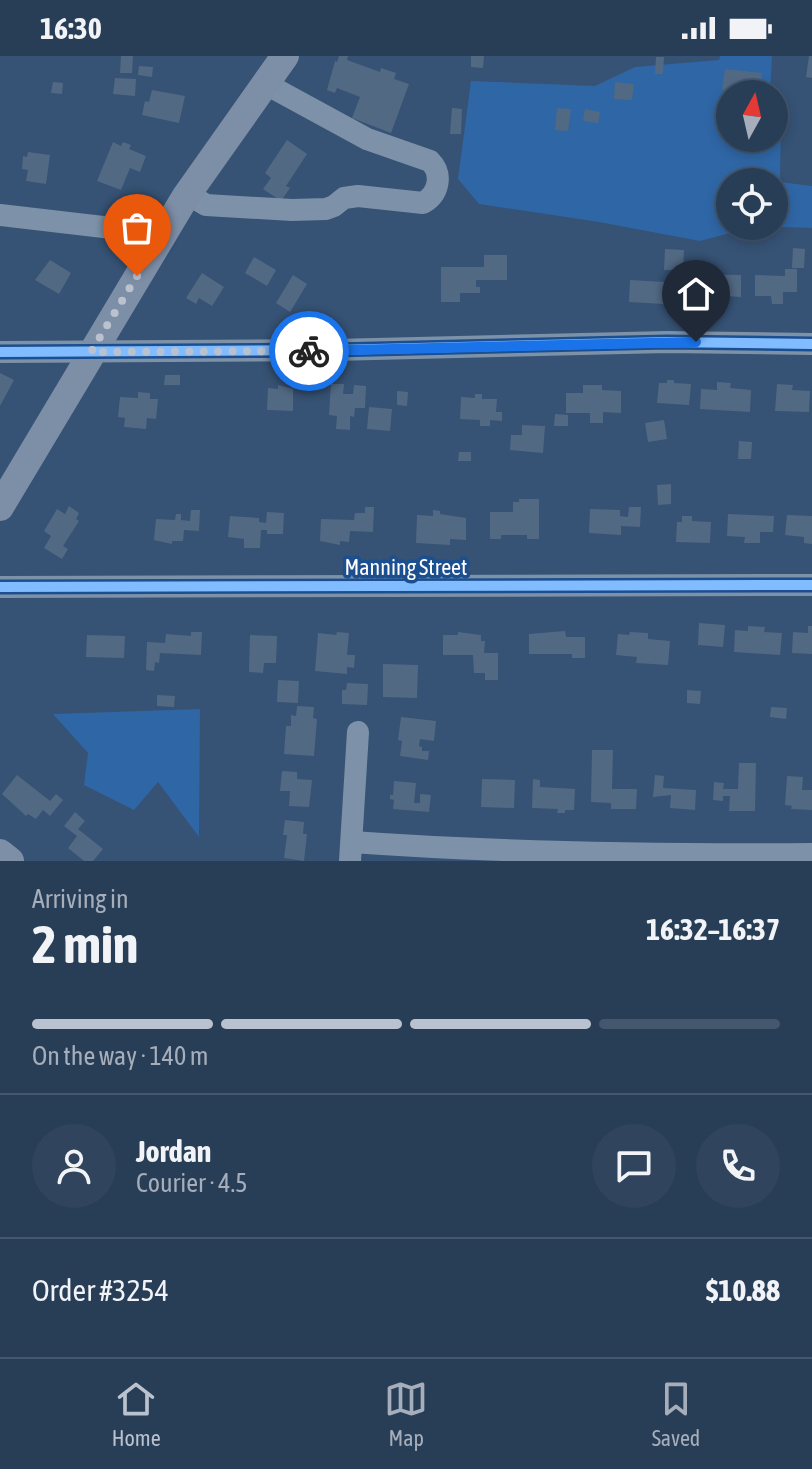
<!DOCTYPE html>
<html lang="en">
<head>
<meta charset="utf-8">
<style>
  body { margin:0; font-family:"Asap Condensed",sans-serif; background:#30455d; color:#f1f3f6; height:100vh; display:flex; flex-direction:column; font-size:30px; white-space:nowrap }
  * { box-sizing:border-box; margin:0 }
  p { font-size:26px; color:#a5aeba }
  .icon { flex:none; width:44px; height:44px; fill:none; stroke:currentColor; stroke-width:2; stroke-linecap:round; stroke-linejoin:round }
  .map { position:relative; height:805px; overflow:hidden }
  .sheet { display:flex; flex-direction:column; background:#283e57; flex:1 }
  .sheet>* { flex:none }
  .needle { width:52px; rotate:8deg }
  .fabs { position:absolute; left:716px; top:24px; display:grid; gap:16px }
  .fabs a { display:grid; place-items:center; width:72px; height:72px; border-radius:50%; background:#283e57; box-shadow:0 4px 12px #0003,0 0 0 2px #44576d; font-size:40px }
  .pin { position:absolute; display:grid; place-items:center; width:68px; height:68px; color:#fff; margin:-82px -34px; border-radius:50% 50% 50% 0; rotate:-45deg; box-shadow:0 0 8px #0007 }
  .pin .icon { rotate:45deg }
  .courier { position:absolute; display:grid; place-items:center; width:80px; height:80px; margin:-40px; border:6px solid #1a73e8; border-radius:50%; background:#fff; color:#222; box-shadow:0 2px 10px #0007 }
  .headline em { font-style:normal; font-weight:700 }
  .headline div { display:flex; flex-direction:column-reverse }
  .headline { display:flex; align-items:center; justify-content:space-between; height:136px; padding:0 32px }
  h1 { font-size:52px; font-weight:700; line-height:60px }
  .bar { display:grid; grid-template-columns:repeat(4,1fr); gap:12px 8px; align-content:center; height:96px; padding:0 32px }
  .bar i { height:10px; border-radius:6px; background:#44576d }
  .bar .selected { background:#b9c2ce }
  .bar p { grid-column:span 4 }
  .line { display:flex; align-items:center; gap:20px; padding:0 32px; border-top:2px solid #44576d }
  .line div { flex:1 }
  .round { display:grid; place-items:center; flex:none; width:84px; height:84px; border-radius:42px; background:#30455d }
  .status { display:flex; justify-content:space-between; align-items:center; height:56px; padding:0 40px; background:#283e57; direction:ltr }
  .status svg { height:22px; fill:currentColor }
  .dock { display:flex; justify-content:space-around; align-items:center; height:112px; border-top:2px solid #44576d; background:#283e57; font-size:22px; color:#a5aeba }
  .dock a { display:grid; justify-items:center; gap:4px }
  .dock .selected { color:#b9c2ce }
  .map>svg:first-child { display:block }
  .green { fill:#2f66a5; fill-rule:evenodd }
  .building { fill:#526984 }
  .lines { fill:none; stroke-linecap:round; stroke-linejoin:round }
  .minor { stroke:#7d92a8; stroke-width:22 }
  .major { stroke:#7d8ea7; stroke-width:28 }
  .cycleway-casing { stroke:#1b4f8f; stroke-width:15 }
  .cycleway { stroke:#80bcff; stroke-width:10 }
  .done { stroke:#b9c2ce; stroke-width:8; stroke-dasharray:0 14.4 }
  .route { stroke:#1a73e8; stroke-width:10 }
  .labels { text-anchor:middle; stroke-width:7; stroke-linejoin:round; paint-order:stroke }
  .street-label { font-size:22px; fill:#fff; stroke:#1b4f8f }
</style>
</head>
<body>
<div class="status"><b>16:30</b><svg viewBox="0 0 49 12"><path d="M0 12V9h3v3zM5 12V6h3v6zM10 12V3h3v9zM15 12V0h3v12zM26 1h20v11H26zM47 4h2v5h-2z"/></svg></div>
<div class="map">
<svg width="812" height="805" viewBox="0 0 812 805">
  <rect width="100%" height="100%" fill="#365274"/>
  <g class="green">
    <path d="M720 0H772L770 38H730V82H774V50L781 63 780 126 812 130V172L757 170 700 185 599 166 479 148 458 123 471 25 595 30 635 11 719 4ZM730 126H774V170H730Z"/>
    <polygon points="200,653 199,781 158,726 134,754 84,729 88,697 53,658"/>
  </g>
  <g class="building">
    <polygon points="121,0 133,0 132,17 120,17"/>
    <polygon points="339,0 348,0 347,4 380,16 381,12 396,17 394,23 409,28 391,77 352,62 360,41 337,32 335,37 327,34 335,5 337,6"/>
    <polygon points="471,0 484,0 483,12 471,11"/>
    <polygon points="809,0 812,0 812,22 806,21"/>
    <polygon points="656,1 664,1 663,18 655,18"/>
    <polygon points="139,10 153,11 152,21 138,19"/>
    <polygon points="725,13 762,17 760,37 722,33"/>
    <polygon points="115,22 136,23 135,40 113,38"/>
    <polygon points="53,26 63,27 62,38 51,37"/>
    <polygon points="615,26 634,28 632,44 614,43"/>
    <polygon points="152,34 185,40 179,67 142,59 145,45 149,46"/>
    <polygon points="452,52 462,53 461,78 450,78"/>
    <polygon points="557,52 571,53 568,75 555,74"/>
    <polygon points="585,53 600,56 598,67 583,65"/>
    <polygon points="287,84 307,98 286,130 290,132 281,145 263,133 271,122 265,117"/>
    <polygon points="113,86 121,90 123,86 131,89 129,93 146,100 140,116 130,112 121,134 97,125"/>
    <polygon points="28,96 50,99 46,128 26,125 28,114 22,113 23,100 27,101"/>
    <polygon points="793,192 805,193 804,212 792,212"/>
    <polygon points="665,193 684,194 683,214 664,214"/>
    <polygon points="484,199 507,199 507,224 476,224 476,231 480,231 480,237 460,237 460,246 441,246 441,211 484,211"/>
    <polygon points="254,201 276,214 267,230 245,217"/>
    <polygon points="50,204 71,217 59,238 35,224"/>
    <polygon points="785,213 797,213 797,236 783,236 783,248 772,248 771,240 755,240 755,219 785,220"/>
    <polygon points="202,217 224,231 212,250 199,242 196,248 186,242"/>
    <polygon points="692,218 741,219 741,241 725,240 725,247 711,247 711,241 692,240"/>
    <polygon points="293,219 307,228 290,256 276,247"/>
    <polygon points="630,224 665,226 664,248 629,246"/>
    <polygon points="0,317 14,324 0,350"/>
    <polygon points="165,319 180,319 180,329 164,329"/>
    <polygon points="667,324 674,324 674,327 691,328 689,349 657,347 659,327 667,327"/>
    <polygon points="717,326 731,327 730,332 751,334 750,356 700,353 701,333 717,334"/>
    <polygon points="331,328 344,328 343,338 353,338 354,329 366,330 365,352 355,352 354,361 350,360 350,374 336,373 337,360 329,359"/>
    <polygon points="777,328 793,329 792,334 810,335 809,356 775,355"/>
    <polygon points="278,329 293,333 293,355 267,354 268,332 278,333"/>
    <polygon points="583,329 602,329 602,334 621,335 621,357 603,356 603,367 590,367 590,357 566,357 566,337 583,337"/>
    <polygon points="397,335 408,336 407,350 397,349"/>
    <polygon points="138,336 150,337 150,343 158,343 156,363 147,362 146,373 124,371 125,362 118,361 120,341 138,342"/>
    <polygon points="475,338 482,338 482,343 497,343 496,356 502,356 502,365 490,364 490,370 480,370 480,364 460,363 461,341 475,342"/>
    <polygon points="369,351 392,353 390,375 367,373"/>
    <polygon points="555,358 568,359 568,370 554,370"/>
    <polygon points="664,364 667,383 648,386 645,367"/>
    <polygon points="522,369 545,370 543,397 510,394 511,379 522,379"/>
    <polygon points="739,385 752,386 751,403 738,403"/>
    <polygon points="459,396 471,396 471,405 458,405"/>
    <polygon points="671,428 671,448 658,449 657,429"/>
    <polygon points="519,443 539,443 539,483 527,483 527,479 501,479 501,483 490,483 490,456 513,456 513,446 519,446"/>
    <polygon points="69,450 79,457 76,463 79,465 63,490 68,493 62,503 44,492 51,480 44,475 57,453 65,458"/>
    <polygon points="365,451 374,451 373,476 350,475 349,486 340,485 340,489 320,485 321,463 354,464 355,457 365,457"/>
    <polygon points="629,451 641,451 640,471 621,470 621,479 589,477 590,453 620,454 620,460 628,461"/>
    <polygon points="191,454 200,454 199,475 184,474 183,485 172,485 172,488 154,484 156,463 175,464 176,458 181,458 181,464 190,465"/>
    <polygon points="433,454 440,455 440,458 466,462 466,484 450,483 450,489 416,487 417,459 433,460"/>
    <polygon points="267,456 284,457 283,478 267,478 267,474 261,474 260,492 244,492 244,483 228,481 230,460 259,462 259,466 266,467"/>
    <polygon points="728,458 774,460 773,476 760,476 760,487 744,487 745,481 727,480"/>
    <polygon points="787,459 812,460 812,488 804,487 804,481 785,479"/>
    <polygon points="682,460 692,460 692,465 711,466 710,487 676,486 677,466 682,466"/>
    <polygon points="699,567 725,569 723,591 698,589"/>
    <polygon points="748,570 765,571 764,576 782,577 780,599 734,596 735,574 748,575"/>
    <polygon points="808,570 812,570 812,598 792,597 793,576 808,577"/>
    <polygon points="565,575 566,581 585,581 585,602 572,602 572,598 529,598 529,578"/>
    <polygon points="191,576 202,576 201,599 160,597 159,607 155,606 154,615 146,614 147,586 165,587 166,578 191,580"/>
    <polygon points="337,576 349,577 347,599 355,599 354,612 347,611 347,618 315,615 318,577 336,579"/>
    <polygon points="458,576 481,579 481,585 485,585 484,597 498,597 498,624 485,624 485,617 474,617 473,599 443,599 443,579 458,579"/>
    <polygon points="630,576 648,577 648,583 670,585 668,609 636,607 637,601 616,599 618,578 629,579"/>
    <polygon points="87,579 125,580 124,602 86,601"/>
    <polygon points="250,579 277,580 276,607 264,607 263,617 249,616"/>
    <polygon points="383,608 418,609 417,642 383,641"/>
    <polygon points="278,624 299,625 298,647 277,646"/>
    <polygon points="347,627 368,628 367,649 342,648 342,634 346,634"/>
    <polygon points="687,634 701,635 700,648 687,647"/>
    <polygon points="157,639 175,640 174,651 157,650"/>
    <polygon points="297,650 314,651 313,662 317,663 314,700 284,698 286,670 291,670 291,659 296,660"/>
    <polygon points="771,651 787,652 786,663 770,661"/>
    <polygon points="401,661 436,665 434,685 420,683 419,690 422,691 422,695 429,695 428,704 400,700 402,685 398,684"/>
    <polygon points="592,694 613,694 612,733 637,733 636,753 611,753 611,747 591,746"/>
    <polygon points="739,707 756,707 755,755 729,755 730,740 723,740 723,745 713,744 714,726 724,727 723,733 738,733"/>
    <polygon points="282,715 297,716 297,723 312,724 309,751 289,750 290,735 280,735"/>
    <polygon points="17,719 50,745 56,738 63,744 50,760 43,754 36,763 28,758 26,760 2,738"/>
    <polygon points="655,719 664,720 663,732 696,734 695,754 670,752 671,739 653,741"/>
    <polygon points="787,720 803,721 802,734 812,734 812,754 791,753 792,750 785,749"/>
    <polygon points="482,723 515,724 514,752 481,751"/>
    <polygon points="533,723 540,724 540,731 575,733 574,754 565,754 565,757 557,757 558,753 532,752"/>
    <polygon points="394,725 416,727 414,747 420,747 420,738 431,739 429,756 393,753 394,744 390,743 390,739 393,739"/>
    <polygon points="75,756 85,765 78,773 103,793 93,805 84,805 68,792 77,780 64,770"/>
    <polygon points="285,764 304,766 303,778 307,778 304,805 284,802 287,779 283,779"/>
  </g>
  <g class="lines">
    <g class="minor">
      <path d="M188 138 206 149 292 154 326 153 334 150 344 142 358 140 423 147C439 138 443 118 430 105L367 83 266 28"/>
      <polyline points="0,159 163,178"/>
      <polyline points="0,296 333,294 667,286 812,288"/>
      <polyline points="0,531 812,529"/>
      <path d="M352 786C505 797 658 799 812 798"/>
      <polyline points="350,805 358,676"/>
    </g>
    <g class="major">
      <polyline points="0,451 186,140 285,0"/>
      <polyline points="0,797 10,805"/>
    </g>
    <g class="cycleway-casing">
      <g id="cycleway">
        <polyline points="0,296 333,294 667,286 812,288"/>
        <polyline points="0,531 812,529"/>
      </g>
    </g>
    <use href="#cycleway" class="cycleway"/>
  </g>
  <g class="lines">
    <polyline class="done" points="137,220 91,296 309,295"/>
    <polyline class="route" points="309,295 696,286"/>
  </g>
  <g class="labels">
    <g class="street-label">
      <text x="406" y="519">Manning Street</text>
    </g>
  </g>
</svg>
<div class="fabs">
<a><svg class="needle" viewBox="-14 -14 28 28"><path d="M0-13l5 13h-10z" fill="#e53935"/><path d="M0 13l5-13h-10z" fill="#a5aeba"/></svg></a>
<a><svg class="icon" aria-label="locate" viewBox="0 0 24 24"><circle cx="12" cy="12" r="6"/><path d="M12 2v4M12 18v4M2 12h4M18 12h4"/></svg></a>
</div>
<div class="pin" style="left:137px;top:220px;background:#ea580c"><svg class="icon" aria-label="bag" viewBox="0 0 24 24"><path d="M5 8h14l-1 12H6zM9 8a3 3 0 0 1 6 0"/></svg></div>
<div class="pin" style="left:696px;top:286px;background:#1f2937"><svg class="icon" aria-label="home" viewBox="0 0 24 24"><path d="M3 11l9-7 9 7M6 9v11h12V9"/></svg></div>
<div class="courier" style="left:309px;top:295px"><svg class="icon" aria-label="bike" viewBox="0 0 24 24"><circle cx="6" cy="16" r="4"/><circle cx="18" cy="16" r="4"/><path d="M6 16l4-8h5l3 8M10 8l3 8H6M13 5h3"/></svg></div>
</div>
<section class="sheet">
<div class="headline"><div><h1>2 min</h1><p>Arriving in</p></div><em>16:32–16:37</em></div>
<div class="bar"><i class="selected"></i><i class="selected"></i><i class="selected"></i><i></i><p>On the way · 140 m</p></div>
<div class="line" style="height:144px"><a class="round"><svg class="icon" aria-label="person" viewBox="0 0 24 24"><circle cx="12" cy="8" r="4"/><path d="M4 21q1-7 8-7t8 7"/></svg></a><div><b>Jordan</b><p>Courier · 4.5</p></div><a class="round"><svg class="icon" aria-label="chat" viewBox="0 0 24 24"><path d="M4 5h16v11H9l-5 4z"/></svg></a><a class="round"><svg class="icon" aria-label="phone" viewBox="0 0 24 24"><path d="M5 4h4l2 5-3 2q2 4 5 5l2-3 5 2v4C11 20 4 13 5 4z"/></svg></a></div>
<div class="line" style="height:104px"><div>Order #3254</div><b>$10.88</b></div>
</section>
<nav class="dock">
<a class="selected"><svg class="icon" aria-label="home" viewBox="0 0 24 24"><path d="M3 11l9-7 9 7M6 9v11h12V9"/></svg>Home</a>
<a><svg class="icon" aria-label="map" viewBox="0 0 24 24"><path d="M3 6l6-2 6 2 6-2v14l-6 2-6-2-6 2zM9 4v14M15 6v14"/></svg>Map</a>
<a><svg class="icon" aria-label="saved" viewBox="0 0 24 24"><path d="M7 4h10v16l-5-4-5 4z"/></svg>Saved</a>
</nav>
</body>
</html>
